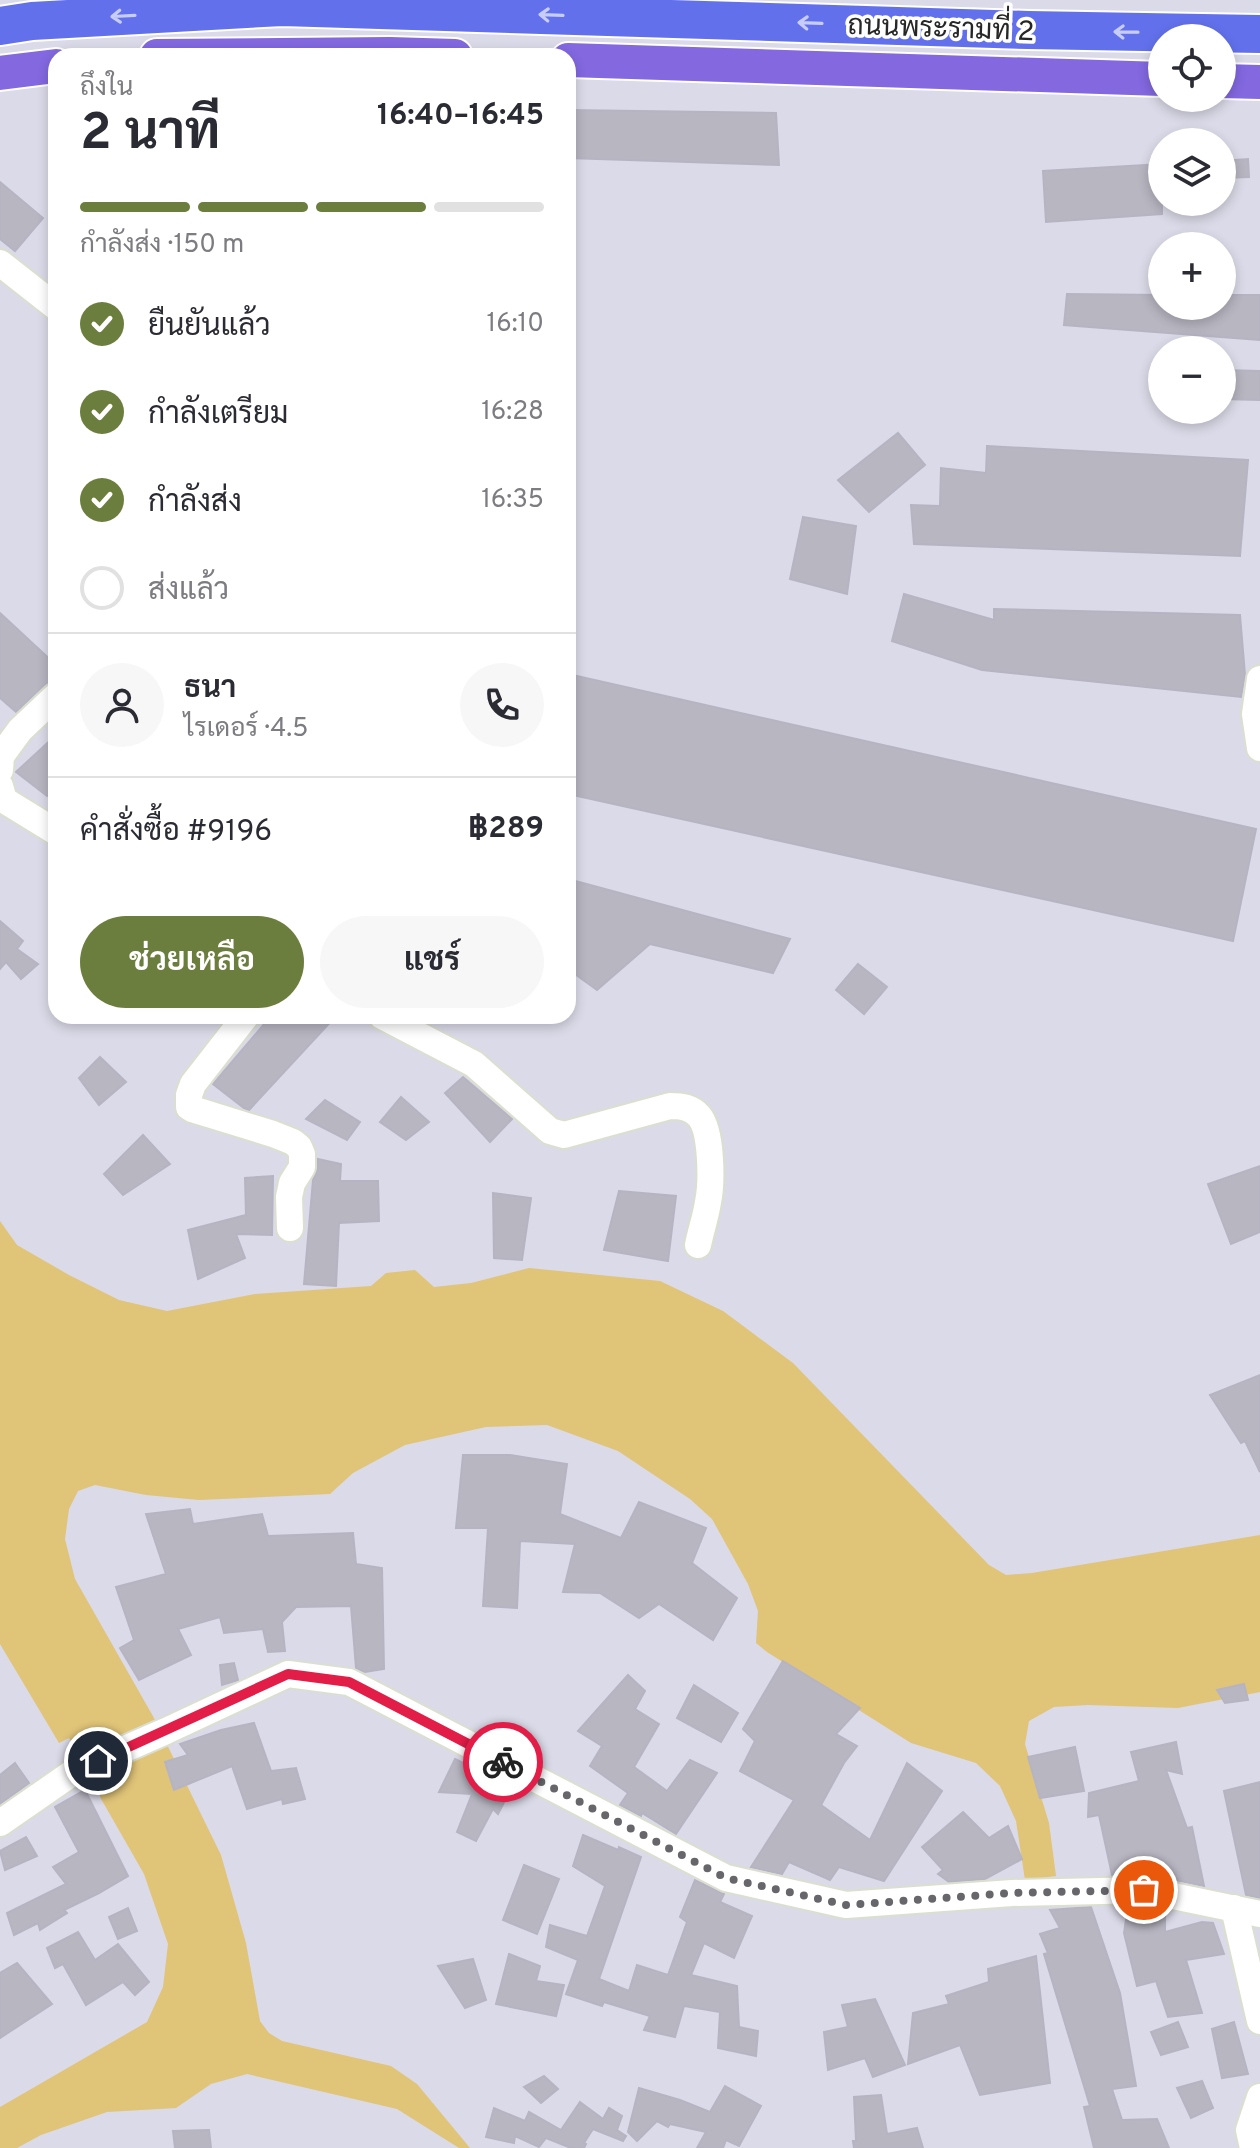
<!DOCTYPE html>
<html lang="th">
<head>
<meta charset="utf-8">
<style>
  body { margin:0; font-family:Overpass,Sarabun,sans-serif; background:#f7f7f7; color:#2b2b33; height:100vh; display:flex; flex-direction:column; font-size:30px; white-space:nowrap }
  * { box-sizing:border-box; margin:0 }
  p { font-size:26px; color:#7c7c81 }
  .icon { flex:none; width:44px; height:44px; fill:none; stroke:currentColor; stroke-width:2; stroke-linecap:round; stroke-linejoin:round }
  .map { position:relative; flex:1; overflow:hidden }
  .drawer { position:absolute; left:48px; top:48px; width:528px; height:976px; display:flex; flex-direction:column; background:#fff; border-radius:24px; box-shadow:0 4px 12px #0003 }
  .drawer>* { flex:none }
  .controls { position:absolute; left:1148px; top:24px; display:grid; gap:16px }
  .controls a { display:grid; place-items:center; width:88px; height:88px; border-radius:50%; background:#fff; box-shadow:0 4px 12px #0003; font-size:40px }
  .pin { position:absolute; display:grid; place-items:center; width:68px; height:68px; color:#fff; margin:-34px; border:4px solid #fff; border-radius:50%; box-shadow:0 2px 8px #0007 }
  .courier { position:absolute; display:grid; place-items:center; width:80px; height:80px; margin:-40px; border:6px solid #e11d48; border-radius:50%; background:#fff; color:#222; box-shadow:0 2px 10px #0007 }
  .head em { font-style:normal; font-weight:700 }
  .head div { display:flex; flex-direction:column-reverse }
  .head { display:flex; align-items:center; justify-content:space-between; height:136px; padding:0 32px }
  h1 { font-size:52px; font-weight:700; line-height:60px }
  .bar { display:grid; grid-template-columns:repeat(4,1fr); gap:12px 8px; align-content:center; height:96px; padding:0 32px }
  .bar i { height:10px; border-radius:6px; background:#e1e1e2 }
  .bar .on { background:#6b7e3e }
  .bar p { grid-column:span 4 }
  .line { display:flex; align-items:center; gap:20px; padding:0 32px; border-top:2px solid #e1e1e2 }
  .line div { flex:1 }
  .round { display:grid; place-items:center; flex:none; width:84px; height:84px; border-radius:42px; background:#f7f7f7 }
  ol { padding:0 32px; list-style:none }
  li { display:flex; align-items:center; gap:24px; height:88px }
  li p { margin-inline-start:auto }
  li .icon { padding:8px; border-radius:50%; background:#6b7e3e; color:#fff; stroke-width:4 }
  li:last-child { color:#7c7c81 }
  li i { width:44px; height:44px; border:4px solid #e1e1e2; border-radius:50% }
  .button { display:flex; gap:16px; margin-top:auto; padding:16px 32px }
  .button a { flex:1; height:92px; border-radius:48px; background:#6b7e3e; color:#fff; font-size:32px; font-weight:700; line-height:92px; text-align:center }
  .button a+a { background:#f7f7f7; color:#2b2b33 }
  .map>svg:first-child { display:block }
  .water { fill:#e0c478 }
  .building { fill:#b7b6c1; stroke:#b6b4c3; stroke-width:2 }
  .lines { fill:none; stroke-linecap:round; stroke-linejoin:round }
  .minor-casing { stroke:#dbdfd0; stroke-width:30 }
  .major-casing { stroke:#fff; stroke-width:38 }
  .highway-casing { stroke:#fff; stroke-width:42 }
  .minor { stroke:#fff; stroke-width:26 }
  .major { stroke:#8368e0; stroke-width:34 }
  .highway { stroke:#6271eb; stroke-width:38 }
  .oneway { stroke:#c8cdf8 }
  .done { stroke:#66666b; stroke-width:8; stroke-dasharray:0 14.4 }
  .route { stroke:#e11d48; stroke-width:10 }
  .labels { text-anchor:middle; stroke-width:7; stroke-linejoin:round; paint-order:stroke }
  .street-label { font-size:28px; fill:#272727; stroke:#fff }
</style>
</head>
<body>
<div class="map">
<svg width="1260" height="2148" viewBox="0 0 1260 2148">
  <rect width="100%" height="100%" fill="#dbdae8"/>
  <polygon class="water" points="0,1221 17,1245 69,1275 119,1300 167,1311 255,1294 371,1286 386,1273 415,1270 434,1287 471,1283 529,1268 660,1281 723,1311 793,1363 989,1565 1006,1575 1032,1573 1260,1535 1260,1692 1178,1708 1088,1705 1054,1707 1029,1721 1025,1744 1049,1823 1056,1876 1025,1880 1016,1821 1000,1786 976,1763 911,1743 767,1652 756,1643 758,1611 748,1584 712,1519 690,1499 618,1451 547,1425 486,1427 405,1445 353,1473 330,1494 199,1500 146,1495 95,1485 78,1491 69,1509 65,1539 75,1579 154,1718 221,1855 246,1943 260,2021 269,2033 282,2041 391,2066 417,2084 470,2148 459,2148 397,2109 247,2074 211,2084 176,2108 107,2112 41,2135 17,2148 0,2148 0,2107 147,2022 163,1987 168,1944 144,1874 100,1797 100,1787 69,1738 59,1743 0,1644"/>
  <g class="building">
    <polygon points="568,110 776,113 779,165 568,158"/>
    <polygon points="1248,159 1249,177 1222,178 1222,161"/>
    <polygon points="1162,164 1162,214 1046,222 1043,171"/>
    <polygon points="0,182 43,218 15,251 0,239"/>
    <polygon points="1067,294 1162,295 1162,306 1222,306 1222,295 1260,295 1260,340 1064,325"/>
    <polygon points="1222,370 1260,371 1260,400 1222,399"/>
    <polygon points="898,433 925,465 869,512 838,480"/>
    <polygon points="987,446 1248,460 1240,556 914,544 911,505 940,506 941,468 986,473"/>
    <polygon points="803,517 856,526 847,594 790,579"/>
    <polygon points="904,594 994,620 994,609 1240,615 1245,675 1241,697 982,670 892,641"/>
    <polygon points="0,613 56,665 56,679 45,684 16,712 0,698"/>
    <polygon points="568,674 1256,829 1233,941 568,794"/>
    <polygon points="56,735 56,786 47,796 16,772"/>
    <polygon points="568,879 790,939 773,973 650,944 597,990 568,969"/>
    <polygon points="0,921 23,941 17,949 38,964 21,979 6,962 0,969"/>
    <polygon points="858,964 887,987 864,1014 836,990"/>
    <polygon points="271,1016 336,1016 249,1110 244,1108 213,1084"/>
    <polygon points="100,1057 126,1082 99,1105 79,1078"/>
    <polygon points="463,1077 512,1119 490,1142 445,1093"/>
    <polygon points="401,1097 429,1122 406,1140 380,1122"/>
    <polygon points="325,1100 360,1122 347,1140 306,1119"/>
    <polygon points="143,1135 170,1164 123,1195 104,1174"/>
    <polygon points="318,1159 341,1164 340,1181 378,1181 379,1221 339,1223 336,1286 304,1284 313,1180 318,1168"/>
    <polygon points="1260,1166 1260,1232 1231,1244 1208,1184"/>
    <polygon points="273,1176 272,1235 236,1234 245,1258 198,1279 188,1230 246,1215 245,1178"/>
    <polygon points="619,1191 676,1196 668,1261 604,1250"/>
    <polygon points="493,1193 531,1198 522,1260 494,1258"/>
    <polygon points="1260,1375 1260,1472 1245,1441 1241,1443 1210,1395"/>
    <polygon points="463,1455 510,1455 567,1464 560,1514 621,1538 639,1502 706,1528 692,1563 737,1598 713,1640 659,1604 639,1618 600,1593 563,1592 575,1544 520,1541 517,1608 483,1606 488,1528 456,1528"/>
    <polygon points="190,1509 193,1524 262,1514 268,1536 353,1533 356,1564 382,1568 384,1669 365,1672 356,1668 351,1606 296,1607 282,1622 285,1651 268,1652 263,1629 224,1633 220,1617 178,1629 191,1655 139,1680 120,1648 134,1640 116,1587 166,1574 146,1514"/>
    <polygon points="783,1661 860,1708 836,1734 857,1746 844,1763 821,1805 870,1840 907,1763 942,1791 884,1881 839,1867 830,1880 789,1862 782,1874 751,1867 794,1800 740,1771 755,1741 743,1729"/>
    <polygon points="234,1663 238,1680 222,1685 220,1665"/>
    <polygon points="628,1675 645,1691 635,1709 659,1724 634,1767 667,1791 690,1760 717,1773 676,1834 642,1813 641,1816 620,1805 628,1793 590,1766 602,1746 578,1731"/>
    <polygon points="1244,1684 1248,1700 1225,1703 1217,1690"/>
    <polygon points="694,1685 738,1713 721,1742 677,1718"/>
    <polygon points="254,1723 271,1771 296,1768 305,1799 283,1804 282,1799 247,1809 232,1766 174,1790 165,1762 188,1755 180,1744 221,1730"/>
    <polygon points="1176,1742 1182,1774 1166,1770 1187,1828 1192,1827 1204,1886 1147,1874 1112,1875 1099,1815 1088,1817 1089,1793 1139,1781 1131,1752"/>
    <polygon points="1075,1747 1084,1791 1040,1798 1028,1757"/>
    <polygon points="455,1759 512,1787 498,1814 493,1809 476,1841 457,1832 472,1794 439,1792"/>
    <polygon points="15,1763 29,1783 0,1804 0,1775"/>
    <polygon points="1260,1782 1260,1898 1246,1895 1224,1791"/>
    <polygon points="85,1790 128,1876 99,1893 64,1910 67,1913 40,1930 38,1923 14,1935 7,1913 66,1884 53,1867 79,1852 55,1807"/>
    <polygon points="963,1812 989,1838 1008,1826 1022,1859 985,1879 949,1882 938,1874 943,1870 922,1847"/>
    <polygon points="583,1835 618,1850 619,1847 641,1857 599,1979 629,1991 637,1965 668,1975 687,1922 680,1917 695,1880 724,1894 720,1902 752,1916 734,1958 704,1943 691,1975 737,1986 739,2027 758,2031 756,2056 718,2048 720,2012 684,2006 675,2037 644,2030 650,2016 604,2002 602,2006 566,1994 578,1960 546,1947 550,1925 587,1936 605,1886 573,1866"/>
    <polygon points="26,1837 37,1856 5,1870 0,1851"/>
    <polygon points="524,1865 559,1879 537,1934 503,1920"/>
    <polygon points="1128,1906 1143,1906 1165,1911 1165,1932 1202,1922 1213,1923 1224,1954 1186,1960 1202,2013 1168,2017 1156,1981 1137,1986 1124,1933"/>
    <polygon points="1091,1907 1120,1993 1136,2086 1112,2089 1122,2120 1157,2119 1169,2148 1094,2148 1084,2107 1090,2106 1044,1954 1048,1953 1040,1934 1060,1928 1050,1910"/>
    <polygon points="128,1908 137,1931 118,1939 109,1917"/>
    <polygon points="78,1932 95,1960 118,1944 149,1982 135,1995 123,1982 86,2005 63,1964 55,1968 47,1948"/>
    <polygon points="509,1954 540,1966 536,1981 564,1985 556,2016 496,2004"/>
    <polygon points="1036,1956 1050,2083 980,2095 960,2045 908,2064 913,2013 949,2004 946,1996 989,1982 988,1969"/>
    <polygon points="473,1959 486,2000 465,2008 438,1966"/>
    <polygon points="17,1963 52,2004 0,2038 0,1973"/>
    <polygon points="875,1999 905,2065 873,2077 865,2058 828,2070 824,2032 848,2027 842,2005"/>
    <polygon points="1178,2022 1188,2047 1161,2055 1151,2032"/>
    <polygon points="1234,2022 1248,2074 1222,2078 1212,2029"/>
    <polygon points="544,2076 558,2089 541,2103 524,2087"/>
    <polygon points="1202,2081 1213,2108 1191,2118 1177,2088"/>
    <polygon points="725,2086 761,2106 739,2146 726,2140 723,2148 697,2148 706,2132 670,2124 668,2127 657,2121 637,2141 628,2132 639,2088 680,2100 710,2112"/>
    <polygon points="881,2095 887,2134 917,2128 923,2148 854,2148 853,2141 856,2141 854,2097"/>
    <polygon points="580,2102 603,2119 609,2108 622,2116 617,2130 626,2136 623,2141 593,2129 584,2143 586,2144 584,2148 571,2148 546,2138 539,2147 515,2136 514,2143 486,2137 494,2108 525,2121 529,2112 561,2130"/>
    <polygon points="209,2130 211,2148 175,2148 173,2131"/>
  </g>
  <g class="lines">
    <g class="minor-casing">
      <g id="minor">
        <polyline points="0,263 56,307"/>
        <polyline points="1260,679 1255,714 1260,748"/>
        <polyline points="0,770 1,756 20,730 56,696"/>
        <polyline points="0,786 4,800 56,832"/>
        <polyline points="246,1016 193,1084 189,1095 189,1107 192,1109 273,1134 293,1142 299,1147 302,1154 302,1167 292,1183 289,1197 290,1228"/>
        <path d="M382 1016 474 1064 550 1131 564 1135 670 1106C681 1106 691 1107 699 1116 712 1131 712 1183 708 1202 706 1216 701 1230 698 1245"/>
        <polyline points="0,1823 75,1771 166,1731 288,1674 349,1682 726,1878 846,1905 1012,1893 1144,1890 1260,1914"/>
        <polyline points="1234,1908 1260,2021"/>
        <polyline points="1253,2148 1249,2130 1260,2097"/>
      </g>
    </g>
    <g class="major-casing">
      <g id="major">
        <polyline points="157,56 390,54 455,56"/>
        <polyline points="568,60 1162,79"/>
        <polyline points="0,73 56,66"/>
        <polyline points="1222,81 1260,82"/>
      </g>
    </g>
    <g class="highway-casing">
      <polyline id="highway" points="0,26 32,21 282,7 1028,30 1260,34"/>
    </g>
    <use href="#minor" class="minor"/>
    <use href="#major" class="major"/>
    <use href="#highway" class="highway"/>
  </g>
  <defs><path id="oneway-shaft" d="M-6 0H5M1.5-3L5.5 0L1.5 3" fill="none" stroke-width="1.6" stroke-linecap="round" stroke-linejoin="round" transform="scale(2)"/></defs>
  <g class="oneway">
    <use href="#oneway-shaft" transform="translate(551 15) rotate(-178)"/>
    <use href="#oneway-shaft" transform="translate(123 16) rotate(177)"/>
    <use href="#oneway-shaft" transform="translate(810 23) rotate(-178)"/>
    <use href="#oneway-shaft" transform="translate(1126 32) rotate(-179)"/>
  </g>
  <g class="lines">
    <polyline class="done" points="503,1762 726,1878 846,1905 1012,1893 1144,1890"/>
    <polyline class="route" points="98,1761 288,1674 349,1682 503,1762"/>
  </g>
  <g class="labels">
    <g class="street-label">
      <text transform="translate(941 27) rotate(2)" y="10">ถนนพระรามที่ 2</text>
    </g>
  </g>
</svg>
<div class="controls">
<a><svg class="icon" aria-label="locate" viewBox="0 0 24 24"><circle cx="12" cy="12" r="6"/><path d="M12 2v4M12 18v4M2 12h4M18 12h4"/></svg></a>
<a><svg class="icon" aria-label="layers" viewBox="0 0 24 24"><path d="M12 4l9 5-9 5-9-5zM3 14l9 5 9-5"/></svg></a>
<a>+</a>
<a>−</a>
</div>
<div class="pin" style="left:1144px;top:1890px;background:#ea580c"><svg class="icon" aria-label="bag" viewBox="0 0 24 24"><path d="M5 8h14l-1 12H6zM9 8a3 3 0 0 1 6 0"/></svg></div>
<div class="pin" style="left:98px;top:1761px;background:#1f2937"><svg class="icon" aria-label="home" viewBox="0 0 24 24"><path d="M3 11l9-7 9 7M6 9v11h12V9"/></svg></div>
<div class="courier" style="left:503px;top:1762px"><svg class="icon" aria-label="bike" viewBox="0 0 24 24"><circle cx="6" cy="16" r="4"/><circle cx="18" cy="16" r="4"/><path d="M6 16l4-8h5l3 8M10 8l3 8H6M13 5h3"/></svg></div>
<section class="drawer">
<div class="head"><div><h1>2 นาที</h1><p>ถึงใน</p></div><em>16:40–16:45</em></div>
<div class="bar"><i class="on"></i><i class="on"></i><i class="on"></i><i></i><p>กำลังส่ง · 150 m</p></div>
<ol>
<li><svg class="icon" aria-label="check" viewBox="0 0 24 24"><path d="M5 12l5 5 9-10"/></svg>ยืนยันแล้ว<p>16:10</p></li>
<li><svg class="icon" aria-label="check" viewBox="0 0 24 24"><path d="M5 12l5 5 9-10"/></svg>กำลังเตรียม<p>16:28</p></li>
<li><svg class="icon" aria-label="check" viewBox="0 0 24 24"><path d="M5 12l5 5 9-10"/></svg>กำลังส่ง<p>16:35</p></li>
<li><i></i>ส่งแล้ว</li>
</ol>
<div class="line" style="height:144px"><a class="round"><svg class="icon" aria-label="person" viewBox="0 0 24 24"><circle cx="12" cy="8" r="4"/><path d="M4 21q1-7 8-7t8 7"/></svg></a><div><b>ธนา</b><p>ไรเดอร์ · 4.5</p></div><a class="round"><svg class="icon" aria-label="phone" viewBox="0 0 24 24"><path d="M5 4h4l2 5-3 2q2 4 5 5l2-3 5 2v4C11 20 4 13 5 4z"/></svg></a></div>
<div class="line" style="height:104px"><div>คำสั่งซื้อ #9196</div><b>฿289</b></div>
<div class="button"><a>ช่วยเหลือ</a><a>แชร์</a></div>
</section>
</div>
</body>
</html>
